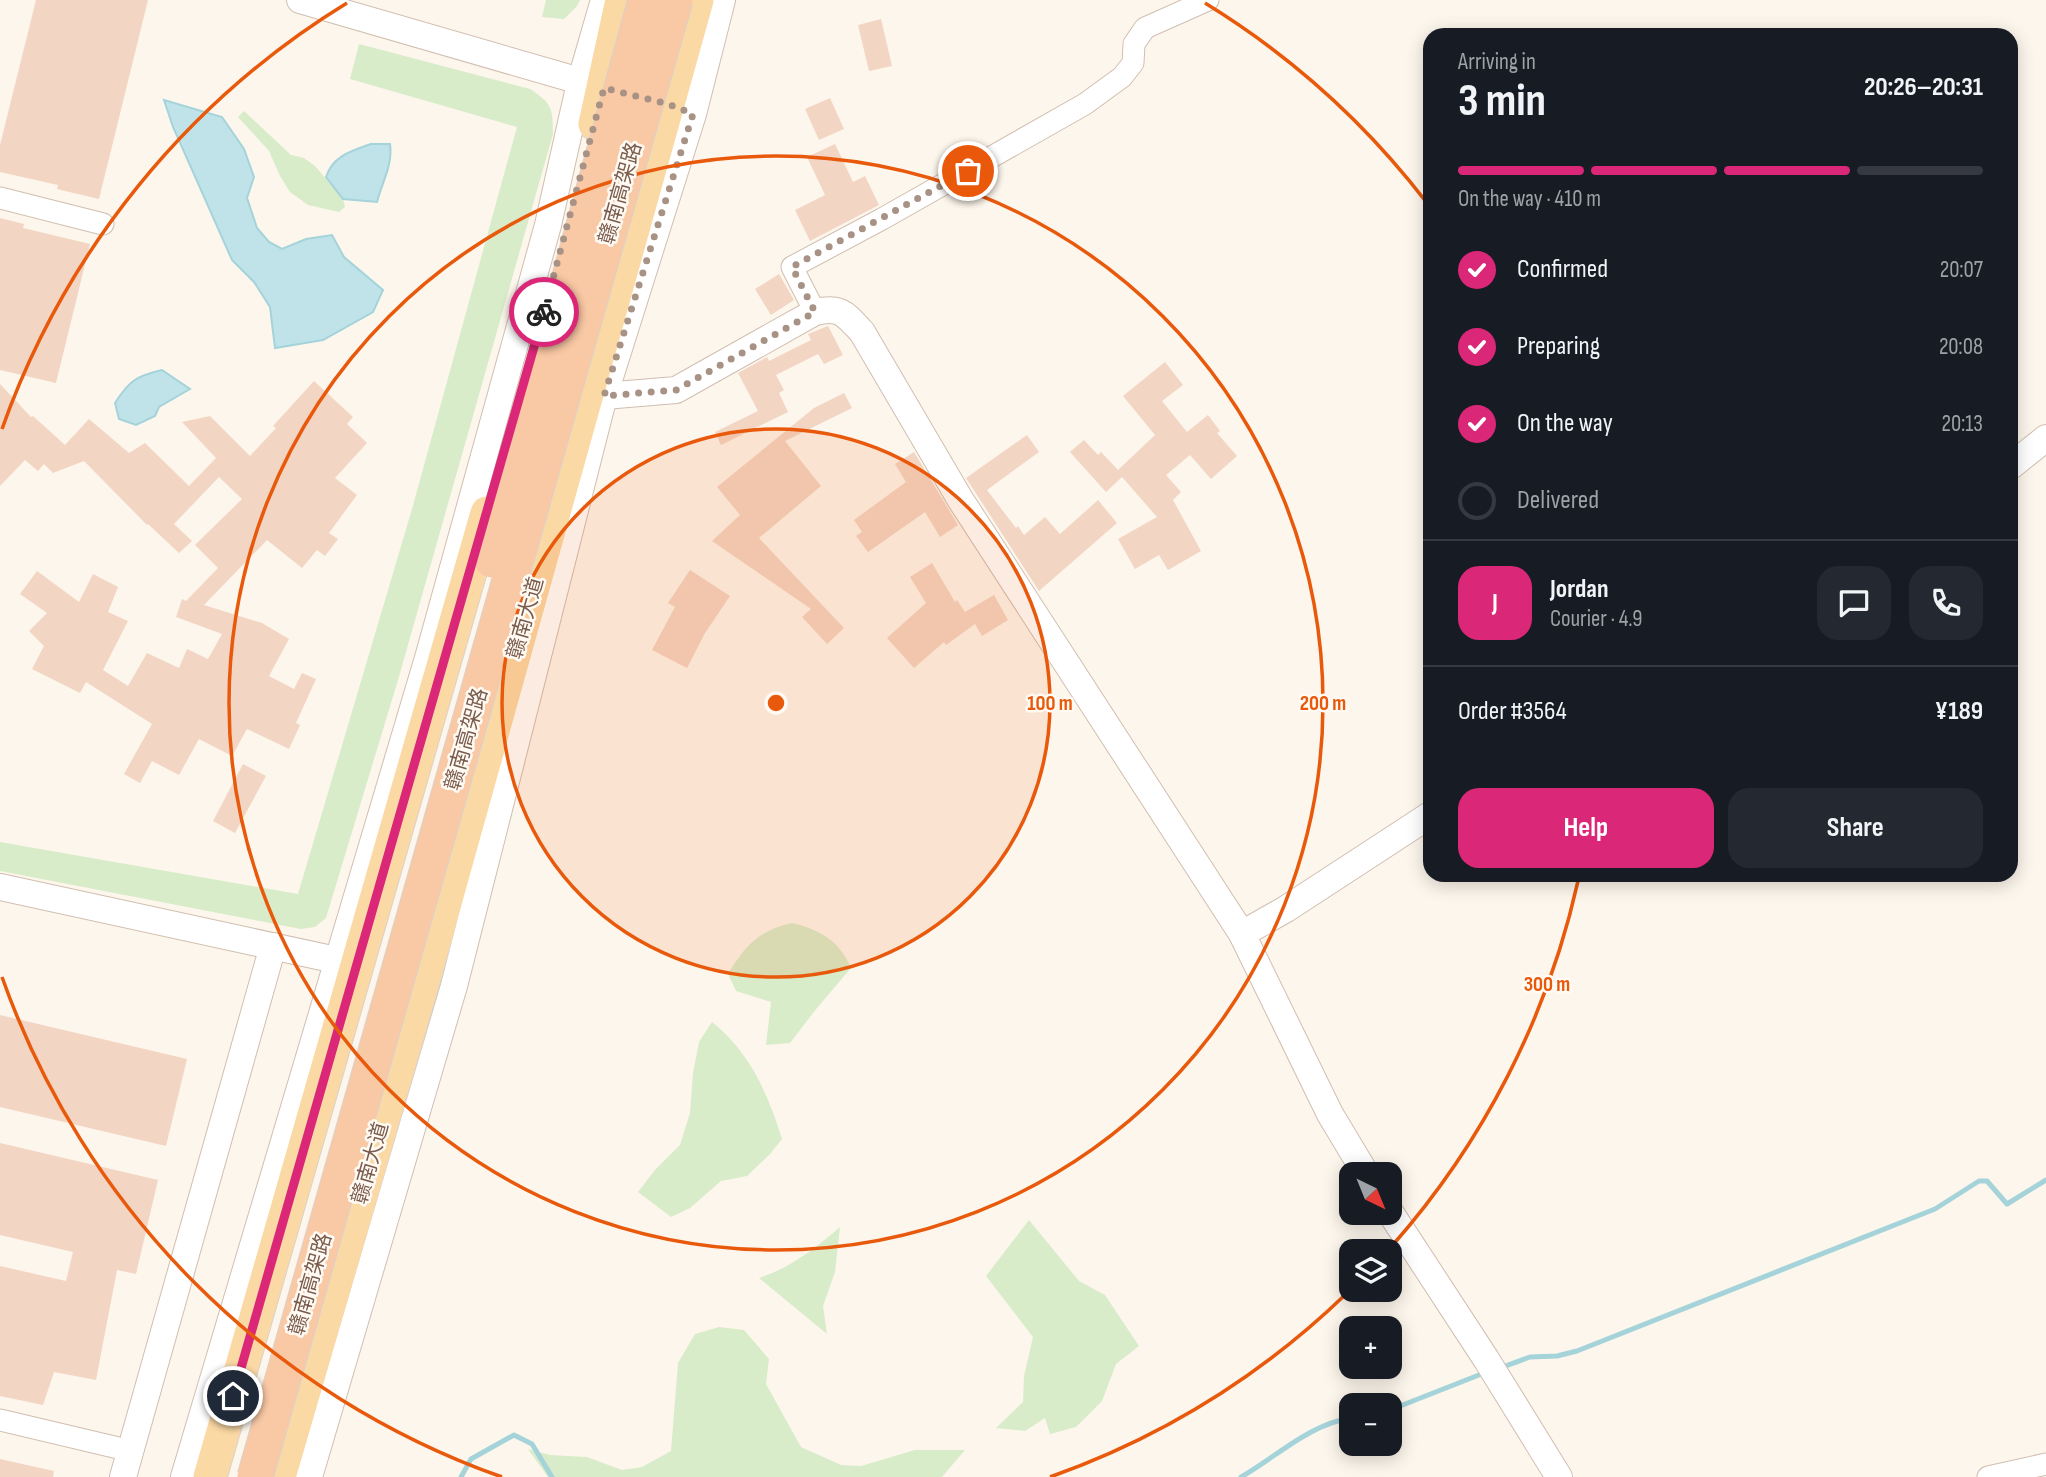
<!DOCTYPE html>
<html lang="en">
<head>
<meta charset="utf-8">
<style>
  body { margin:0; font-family:"Sofia Sans Condensed","Noto Sans SC",sans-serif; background:#242831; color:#f1f3f6; height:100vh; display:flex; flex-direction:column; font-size:26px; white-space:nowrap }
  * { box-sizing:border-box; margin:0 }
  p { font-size:23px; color:#9ea1a6 }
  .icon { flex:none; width:38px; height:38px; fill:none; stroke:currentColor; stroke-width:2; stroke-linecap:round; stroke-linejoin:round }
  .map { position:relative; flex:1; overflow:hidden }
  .details { position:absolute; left:1423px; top:28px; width:595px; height:854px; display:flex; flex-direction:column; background:#171b24; border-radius:21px; box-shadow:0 4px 18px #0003 }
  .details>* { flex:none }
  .needle { width:46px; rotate:137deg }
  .fabs { position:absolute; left:1339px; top:1162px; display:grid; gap:14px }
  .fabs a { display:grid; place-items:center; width:63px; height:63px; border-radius:14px; background:#171b24; box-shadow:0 4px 18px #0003; font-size:35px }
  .pin { position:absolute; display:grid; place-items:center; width:60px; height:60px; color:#fff; margin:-30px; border:4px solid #fff; border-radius:50%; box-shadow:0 2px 7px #0007 }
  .courier { position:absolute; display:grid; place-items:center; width:70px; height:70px; margin:-35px; border:5px solid #db2777; border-radius:50%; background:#fff; color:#222; box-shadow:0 2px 9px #0007 }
  .headline em { font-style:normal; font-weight:700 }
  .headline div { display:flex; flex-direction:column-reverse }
  .headline { display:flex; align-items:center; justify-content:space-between; height:119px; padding:0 35px }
  h1 { font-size:46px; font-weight:700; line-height:52px }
  .bar { display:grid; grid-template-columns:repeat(4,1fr); gap:10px 7px; align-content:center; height:84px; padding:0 35px }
  .bar i { height:9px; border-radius:5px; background:#363941 }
  .bar .current { background:#db2777 }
  .bar p { grid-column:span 4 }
  .line { display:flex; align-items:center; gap:18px; padding:0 35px; border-top:2px solid #363941 }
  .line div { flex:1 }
  .round { display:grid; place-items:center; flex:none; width:74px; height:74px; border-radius:21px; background:#242831 }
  ol { padding:0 35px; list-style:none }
  li { display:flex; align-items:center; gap:21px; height:77px }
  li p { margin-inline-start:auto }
  li .icon { padding:7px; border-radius:50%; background:#db2777; color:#fff; stroke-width:4 }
  li:last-child { color:#9ea1a6 }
  li i { width:38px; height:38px; border:4px solid #363941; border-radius:50% }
  .button { display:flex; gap:14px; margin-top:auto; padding:14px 35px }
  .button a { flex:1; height:80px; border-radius:21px; background:#db2777; color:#fff; font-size:28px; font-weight:700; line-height:80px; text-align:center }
  .button a+a { background:#242831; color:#f1f3f6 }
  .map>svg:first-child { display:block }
  .green { fill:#d8ecc9 }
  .water { fill:#bfe3e8; stroke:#a5d3da; stroke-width:2 }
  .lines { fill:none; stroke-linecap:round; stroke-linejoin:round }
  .stream { stroke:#a5d3da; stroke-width:5 }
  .building { fill:#f3d5c3 }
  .minor-casing { stroke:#d1beb0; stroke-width:23 }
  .tertiary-casing { stroke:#d1beb0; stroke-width:28 }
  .primary-casing { stroke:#dad1cd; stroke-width:35 }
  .minor { stroke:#fff; stroke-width:21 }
  .tertiary { stroke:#fff; stroke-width:26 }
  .primary { stroke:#fbd9a5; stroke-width:33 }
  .trunk-bridge-casing { stroke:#dad1cd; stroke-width:37; stroke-linecap:butt }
  .trunk-bridge { stroke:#f9c8a4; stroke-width:35 }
  .done { stroke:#a89285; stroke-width:7; stroke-dasharray:0 12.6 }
  .route { stroke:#db2777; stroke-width:9 }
  .ring { fill:none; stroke:#e8590c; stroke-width:3.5 }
  .labels { text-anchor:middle; stroke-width:5; stroke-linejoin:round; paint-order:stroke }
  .street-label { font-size:21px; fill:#7a5c4d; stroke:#fffaf3 }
  .centre { fill:#e8590c; stroke:#fffaf3; stroke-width:3.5 }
  .ring-label { font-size:21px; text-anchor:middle; font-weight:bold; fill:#e8590c; stroke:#fffaf3; stroke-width:5; stroke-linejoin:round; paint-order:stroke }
</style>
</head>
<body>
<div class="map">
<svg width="2046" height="1477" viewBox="0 0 2046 1477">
  <rect width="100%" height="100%" fill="#fdf6ec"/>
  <g class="green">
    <polygon points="546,0 580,0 577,6 564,19 542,17"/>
    <path d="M359 44 530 89C552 103 553 109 553 134L398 680 326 918 315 927 301 929 0 871V842L298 894 412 509 517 127 350 79Z"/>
    <polygon points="244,111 291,155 304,158 315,166 343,199 345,207 339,212 308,205 290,192 280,176 269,151 238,117"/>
    <path d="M792 923C820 930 839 940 851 968L817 1008 790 1043 766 1045 771 1002 736 991 728 974C745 946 758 931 792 923Z"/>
    <path d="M712 1022C750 1052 768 1094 782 1139L770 1154 747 1176 721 1181 690 1208 671 1217 638 1192 655 1170 680 1145 690 1113 693 1073 699 1042Z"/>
    <polygon points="1029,1220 1079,1281 1105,1295 1139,1346 1116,1364 1102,1401 1076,1427 1050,1434 1045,1418 1025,1431 996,1428 1023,1402 1024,1376 1033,1337 986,1276"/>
    <path d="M840 1227 835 1272 823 1306 827 1334 759 1278C790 1268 816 1248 840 1227Z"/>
    <polygon points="719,1327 744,1330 769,1359 766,1384 801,1447 841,1465 861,1466 915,1450 965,1450 942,1477 548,1477 528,1449 550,1455 587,1457 622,1470 642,1467 671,1451 678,1363 695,1334"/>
  </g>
  <g class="water">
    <polygon points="164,100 222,117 244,149 254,177 247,198 257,228 269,242 282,249 306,239 332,235 344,257 383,290 373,312 323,340 275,348 270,307 254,282 232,260 173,127"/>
    <path d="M371 144H390C393 165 382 182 377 202L343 199 326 177C333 156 351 151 371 144Z"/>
    <path d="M162 370 190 389 159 407 155 416 136 425 119 419 115 403C129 381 136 376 162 370Z"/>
  </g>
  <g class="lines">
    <g class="stream">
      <polyline points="1500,1368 1530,1357 1557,1356 1577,1351 1935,1209 1979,1181 1987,1181 2007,1204 2046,1180"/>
      <polyline points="1390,1410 1484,1373"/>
      <polyline points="461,1477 471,1459 514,1435 532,1444 552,1477"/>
      <path d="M1241 1477C1276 1457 1310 1424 1351 1418"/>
    </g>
  </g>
  <g class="building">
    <polygon points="36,0 148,0 99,199 57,189 58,185 0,172 0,145"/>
    <polygon points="881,19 892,66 869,71 858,25"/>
    <polygon points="830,98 844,129 819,140 805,109"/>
    <polygon points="835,144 853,182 865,176 879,205 810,241 795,210 825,195 807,157"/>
    <polygon points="0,218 24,224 23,228 90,244 56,383 0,370"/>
    <polygon points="779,274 794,300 771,315 755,289"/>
    <polygon points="828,326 843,355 824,364 818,354 776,375 784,390 779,393 788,412 721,445 715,432 758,411 738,373 767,357 769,361 811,340 808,334"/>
    <polygon points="1165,362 1183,385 1162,401 1187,432 1208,415 1220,431 1217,433 1237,456 1211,479 1190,455 1166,475 1181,492 1173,500 1201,551 1168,570 1159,555 1135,569 1118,539 1157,517 1122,477 1106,492 1070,452 1084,440 1098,455 1101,452 1118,470 1155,435 1123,396"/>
    <polygon points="314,381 353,417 347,424 367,443 335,478 357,495 329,533 338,539 325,556 317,550 302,568 267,540 204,605 262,623 289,639 269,676 294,689 302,673 316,679 296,723 300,725 289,749 247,729 232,756 199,739 179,775 152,761 140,783 124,774 152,724 86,682 80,693 32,669 44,646 29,631 47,613 20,594 37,571 79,602 93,574 118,587 108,612 128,621 103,670 128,686 147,653 179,668 187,649 208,659 222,634 176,617 182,599 186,601 218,568 195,545 242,499 219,477 174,524 192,541 179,553 148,524 147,525 84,461 53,473 44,464 38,471 25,460 0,486 0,384 31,417 33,416 65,445 89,419 129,453 145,443 189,486 216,458 182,422 210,416 250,456 276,428 273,426"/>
    <polygon points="844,393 852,408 785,441 821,486 759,538 844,628 827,644 802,617 811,609 712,541 740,515 717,487 814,408"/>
    <polygon points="1027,435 1039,452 987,490 1016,528 1018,526 1024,535 1045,517 1060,534 1098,500 1117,523 1039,591 966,478"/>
    <polygon points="914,452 958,525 940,537 925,512 868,552 856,536 862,532 854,520 906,482 895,464"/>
    <polygon points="932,563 955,602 957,600 965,612 994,595 1008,620 982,636 975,624 946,645 944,642 914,668 887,638 926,603 910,577"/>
    <polygon points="690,570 730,596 705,633 687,668 652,650 675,607 668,603"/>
    <polygon points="243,764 266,776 235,833 213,821"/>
    <polygon points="0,1015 187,1059 166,1146 0,1107"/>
    <polygon points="0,1143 158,1180 136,1274 117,1270 96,1380 54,1372 43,1405 0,1396 0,1266 66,1281 73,1252 0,1235"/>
    <polygon points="0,1459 54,1471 53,1477 0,1477"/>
  </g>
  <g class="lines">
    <g class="minor-casing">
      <g id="minor">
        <polyline points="0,198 103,224"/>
        <polyline points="815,312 792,267 882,219 1085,104 1122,77 1133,63 1134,44 1145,28 1208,0"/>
        <polyline points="0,1420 131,1451"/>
        <polyline points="1988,1477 2046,1464"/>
      </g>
    </g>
    <g class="tertiary-casing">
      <g id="tertiary">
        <polyline points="300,0 597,86"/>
        <path d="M604 396 676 390 815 312C841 306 845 314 862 332L960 499 1242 934 1330 1114 1366 1174"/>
        <polyline points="2011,466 2046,438"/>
        <polyline points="0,887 336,960"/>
        <polyline points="1242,934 1286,909 1430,815"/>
        <polyline points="1390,1212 1486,1359 1559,1477"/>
        <polyline points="123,1477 273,946"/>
        <polyline points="184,1477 428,658 548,225 580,83 604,0"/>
        <polyline points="309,1477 454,986 604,396 693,114 722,0"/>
      </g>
    </g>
    <g class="primary-casing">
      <g id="primary">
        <polyline points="595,124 622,0"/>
        <polyline points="210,1477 487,513"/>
        <polyline points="279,1477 422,985 697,0"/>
      </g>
    </g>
    <use href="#minor" class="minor"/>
    <use href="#tertiary" class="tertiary"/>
    <use href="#primary" class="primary"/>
    <g class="trunk-bridge-casing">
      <g id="trunk-bridge">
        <polyline points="492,560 646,0"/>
        <polyline points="255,1477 675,0"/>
      </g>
    </g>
    <use href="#trunk-bridge" class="trunk-bridge"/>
  </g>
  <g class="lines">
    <polyline class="done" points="544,312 604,88 668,104 693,114 604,396 676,390 815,312 792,267 968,171"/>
    <polyline class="route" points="233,1396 544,312"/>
  </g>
  <circle cx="776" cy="703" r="274" fill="#e8590c" fill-opacity=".12"/>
  <g class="ring">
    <circle cx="776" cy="703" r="274"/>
    <circle cx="776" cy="703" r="547"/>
    <path d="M1578 881A821 821 0 0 1 1391 1247M1346 1294A821 821 0 0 1 1050 1477M502 1477A821 821 0 0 1 2 977M2 429A821 821 0 0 1 347 3M1205 3A821 821 0 0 1 1427 203"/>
  </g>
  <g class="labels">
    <g class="street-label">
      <text transform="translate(620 193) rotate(-74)" y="7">赣南高架路</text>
      <text transform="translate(525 618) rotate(-74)" y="7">赣南大道</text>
      <text transform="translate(466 739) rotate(-74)" y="7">赣南高架路</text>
      <text transform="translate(370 1163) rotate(-74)" y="7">赣南大道</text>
      <text transform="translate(310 1284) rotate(-74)" y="7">赣南高架路</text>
    </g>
  </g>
  <circle cx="776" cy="703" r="10" class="centre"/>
  <g class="ring-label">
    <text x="1050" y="710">100 m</text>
    <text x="1323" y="710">200 m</text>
    <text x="1547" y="991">300 m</text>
  </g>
</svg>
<div class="fabs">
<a><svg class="needle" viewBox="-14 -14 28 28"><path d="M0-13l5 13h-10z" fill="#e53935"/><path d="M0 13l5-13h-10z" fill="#9ea1a6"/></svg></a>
<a><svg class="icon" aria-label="layers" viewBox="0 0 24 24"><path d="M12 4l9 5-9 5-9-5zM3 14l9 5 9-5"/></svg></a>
<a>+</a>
<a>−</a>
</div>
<div class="pin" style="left:968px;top:171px;background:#ea580c"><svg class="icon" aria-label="bag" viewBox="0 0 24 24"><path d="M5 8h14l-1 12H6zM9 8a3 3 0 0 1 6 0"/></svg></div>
<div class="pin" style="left:233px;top:1396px;background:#1f2937"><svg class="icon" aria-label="home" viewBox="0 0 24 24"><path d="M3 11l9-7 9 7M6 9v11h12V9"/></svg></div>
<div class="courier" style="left:544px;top:312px"><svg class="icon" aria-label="bike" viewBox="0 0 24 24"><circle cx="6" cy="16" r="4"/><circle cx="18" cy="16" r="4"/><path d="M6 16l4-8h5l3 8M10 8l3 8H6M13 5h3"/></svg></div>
<section class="details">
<div class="headline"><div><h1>3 min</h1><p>Arriving in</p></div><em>20:26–20:31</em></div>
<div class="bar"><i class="current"></i><i class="current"></i><i class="current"></i><i></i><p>On the way · 410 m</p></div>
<ol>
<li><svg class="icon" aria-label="check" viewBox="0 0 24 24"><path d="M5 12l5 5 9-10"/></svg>Confirmed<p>20:07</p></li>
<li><svg class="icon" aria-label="check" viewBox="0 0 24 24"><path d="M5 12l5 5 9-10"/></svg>Preparing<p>20:08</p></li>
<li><svg class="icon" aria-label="check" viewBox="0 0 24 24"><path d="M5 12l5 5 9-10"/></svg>On the way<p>20:13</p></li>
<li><i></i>Delivered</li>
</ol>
<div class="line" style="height:126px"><b class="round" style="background:#db2777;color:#fff">J</b><div><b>Jordan</b><p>Courier · 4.9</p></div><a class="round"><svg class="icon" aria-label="chat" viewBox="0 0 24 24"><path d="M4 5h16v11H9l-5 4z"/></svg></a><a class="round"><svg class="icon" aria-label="phone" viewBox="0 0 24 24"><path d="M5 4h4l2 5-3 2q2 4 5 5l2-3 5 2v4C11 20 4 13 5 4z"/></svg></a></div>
<div class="line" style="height:91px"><div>Order #3564</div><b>¥189</b></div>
<div class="button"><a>Help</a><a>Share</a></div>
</section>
</div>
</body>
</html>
